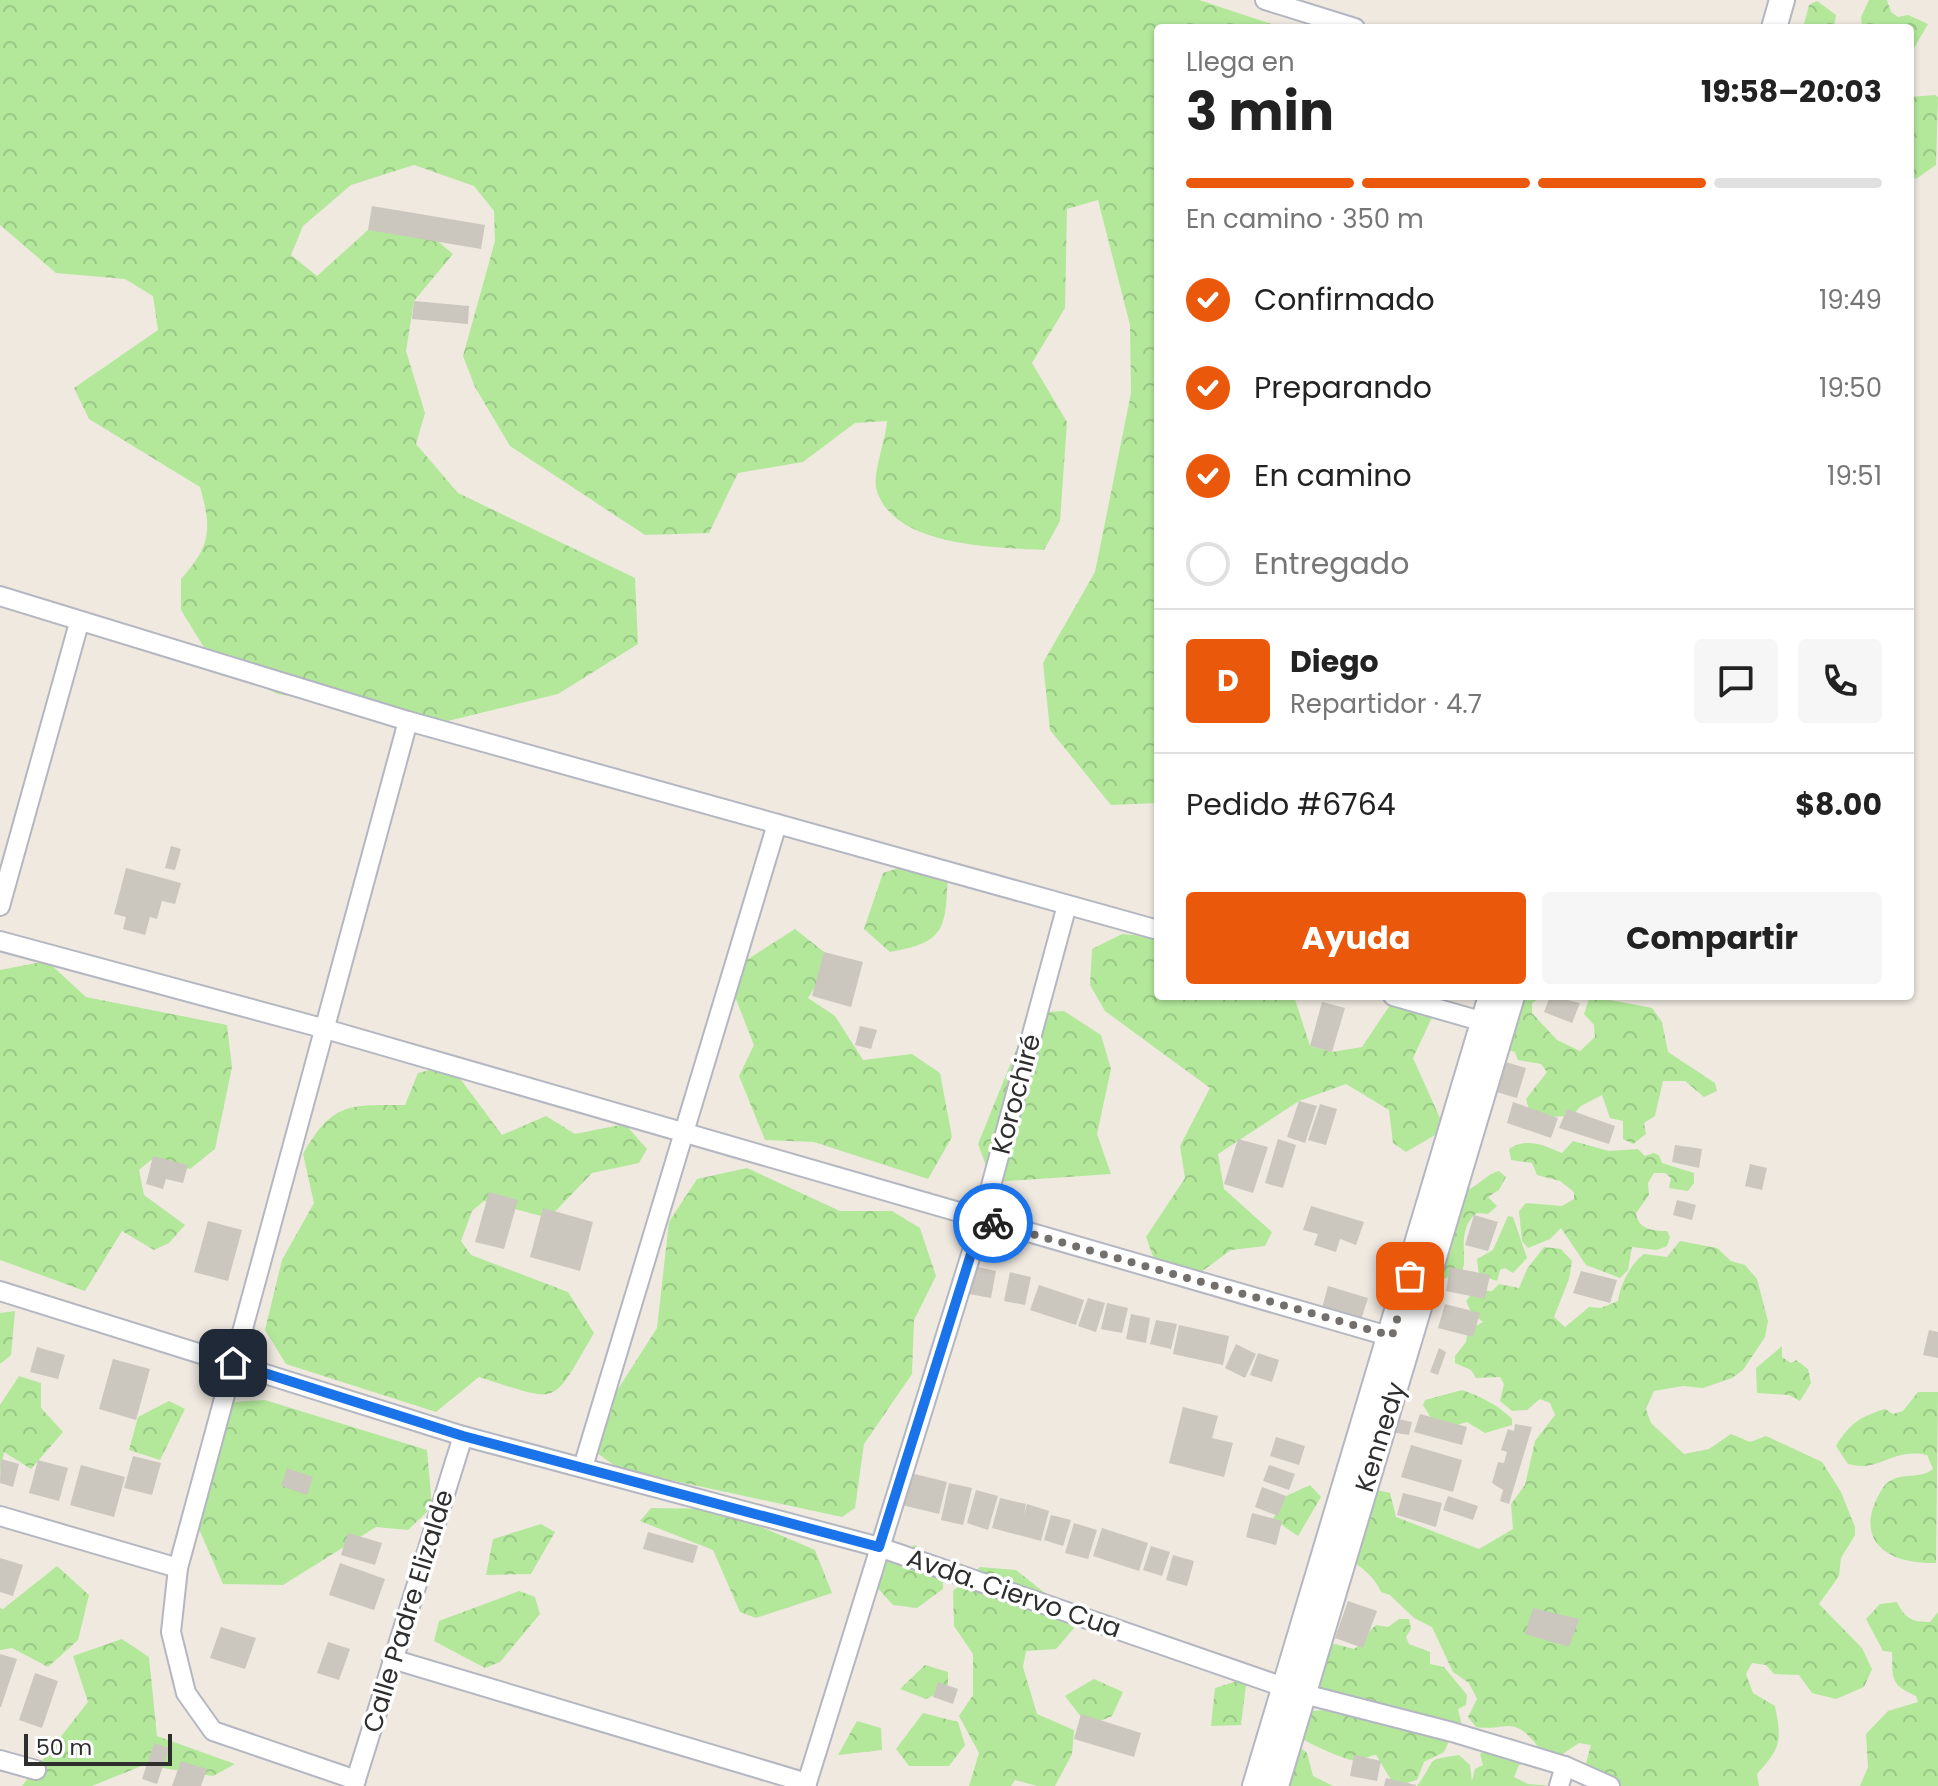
<!DOCTYPE html>
<html lang="es">
<head>
<meta charset="utf-8">
<style>
  body { margin:0; font-family:Poppins,sans-serif; background:#f6f6f6; color:#222; height:100vh; display:flex; flex-direction:column; font-size:30px; white-space:nowrap }
  * { box-sizing:border-box; margin:0 }
  p { font-size:26px; color:#767676 }
  .icon { flex:none; width:44px; height:44px; fill:none; stroke:currentColor; stroke-width:2; stroke-linecap:round; stroke-linejoin:round }
  .map { position:relative; flex:1; overflow:hidden }
  .panel { position:absolute; left:1154px; top:24px; width:760px; height:976px; display:flex; flex-direction:column; background:#fff; border-radius:8px; box-shadow:0 2px 6px #0004 }
  .panel>* { flex:none }
  .scale { position:absolute; left:24px; bottom:20px; width:148px; box-sizing:border-box; padding-left:8px; border:4px solid #2e2e2e; border-top:0; font-size:22px; line-height:28px; white-space:nowrap; color:#2e2e2e; -webkit-text-stroke:6px #fff; paint-order:stroke }
  .pin { position:absolute; display:grid; place-items:center; width:68px; height:68px; color:#fff; margin:-34px; border-radius:16px; box-shadow:0 4px 12px #0006 }
  .courier { position:absolute; display:grid; place-items:center; width:80px; height:80px; margin:-40px; border:6px solid #1a73e8; border-radius:50%; background:#fff; color:#222; box-shadow:0 2px 10px #0007 }
  .overview em { font-style:normal; font-weight:700 }
  .overview div { display:flex; flex-direction:column-reverse }
  .overview { display:flex; align-items:center; justify-content:space-between; height:136px; padding:0 32px }
  h1 { font-size:52px; font-weight:700; line-height:60px }
  .bar { display:grid; grid-template-columns:repeat(4,1fr); gap:12px 8px; align-content:center; height:96px; padding:0 32px }
  .bar i { height:10px; border-radius:6px; background:#e0e0e0 }
  .bar .active { background:#ea580c }
  .bar p { grid-column:span 4 }
  .line { display:flex; align-items:center; gap:20px; padding:0 32px; border-top:2px solid #e0e0e0 }
  .line div { flex:1 }
  .round { display:grid; place-items:center; flex:none; width:84px; height:84px; border-radius:8px; background:#f6f6f6 }
  ol { padding:0 32px; list-style:none }
  li { display:flex; align-items:center; gap:24px; height:88px }
  li p { margin-inline-start:auto }
  li .icon { padding:8px; border-radius:50%; background:#ea580c; color:#fff; stroke-width:4 }
  li:last-child { color:#767676 }
  li i { width:44px; height:44px; border:4px solid #e0e0e0; border-radius:50% }
  .button { display:flex; gap:16px; margin-top:auto; padding:16px 32px }
  .button a { flex:1; height:92px; border-radius:8px; background:#ea580c; color:#fff; font-size:32px; font-weight:700; line-height:92px; text-align:center }
  .button a+a { background:#f6f6f6; color:#222 }
  .map>svg:first-child { display:block }
  .forest { fill:url(#forest-crowns) }
  .building { fill:#cbc7be }
  .lines { fill:none; stroke-linecap:round; stroke-linejoin:round }
  .street-casing { stroke:#b4b6c1; stroke-width:22 }
  .secondary-casing { stroke:#b4b6c1; stroke-width:28 }
  .street { stroke:#fff; stroke-width:18 }
  .secondary { stroke:#fff; stroke-width:24 }
  .done { stroke:#726f6c; stroke-width:8; stroke-dasharray:0 14.4 }
  .route { stroke:#1a73e8; stroke-width:10 }
  .labels { text-anchor:middle; stroke-width:7; stroke-linejoin:round; paint-order:stroke }
  .street-label { font-size:26px; fill:#2e2e2e; stroke:#fff }
</style>
</head>
<body>
<div class="map">
<svg width="1938" height="1786" viewBox="0 0 1938 1786">
  <defs>
    <pattern id="forest-crowns" width="20" height="18" patternUnits="userSpaceOnUse" patternTransform="scale(2)"><rect width="20" height="18" fill="#b3e89b"/><path d="M2 6a3 3 0 1 1 6 0M12 15a3 3 0 1 1 6 0" fill="none" stroke="#9ac786"/></pattern>
  </defs>
  <rect width="100%" height="100%" fill="#efe9e0"/>
  <g class="forest">
    <path d="M0 0H1199L1283 28H1158V803L1111 805 1050 730 1043 663 1095 572 1131 393 1130 325 1098 200 1067 209 1065 308 1032 363 1067 422 1060 521 1044 550C996 547 892 548 876 488 873 473 886 438 887 421L855 423 803 462 738 473 709 533 645 535 510 446 475 387 463 356 495 241 494 211 474 186 414 165 351 185 303 226 291 255 317 276 368 230 428 233 453 254 414 301 406 351 425 413 416 444 458 493 635 578 638 644 558 694 440 723 278 694 216 667 181 610V579C211 546 212 529 200 487L89 419 74 388 158 330 153 296 125 279 56 273 0 225Z"/>
    <polygon points="1869,0 1887,0 1891,12 1898,17 1908,15 1928,24 1910,55 1910,28 1862,28 1861,17"/>
    <polygon points="1817,1 1836,15 1834,28 1803,28 1809,5"/>
    <polygon points="1935,95 1938,97 1936,165 1916,179 1910,175 1910,97"/>
    <path d="M915 863 948 874C945 927 948 942 890 952L864 929 883 873Z"/>
    <polygon points="795,929 833,959 808,998 835,1016 863,1060 912,1054 940,1073 952,1137 928,1179 814,1142 765,1140 739,1076 754,1045 730,984 734,968"/>
    <polygon points="1122,934 1158,937 1158,996 1294,996 1310,1046 1332,1052 1362,1047 1396,996 1442,996 1413,1058 1440,1118 1435,1135 1406,1152 1393,1143 1389,1110 1346,1084 1299,1101 1218,1154 1224,1189 1272,1232 1265,1246 1231,1250 1190,1280 1158,1270 1146,1237 1185,1178 1180,1146 1210,1088 1105,1011 1090,985 1092,949"/>
    <polygon points="47,961 86,997 227,1025 232,1067 215,1149 190,1169 151,1160 139,1170 144,1195 185,1225 169,1243 154,1250 122,1231 85,1291 0,1260 0,970"/>
    <polygon points="1509,996 1543,996 1532,1003 1532,1013 1557,1040 1580,1051 1595,1037 1594,1025 1584,1014 1590,996 1652,1008 1662,1022 1668,1052 1715,1083 1717,1091 1704,1097 1685,1081 1663,1081 1655,1116 1644,1123 1646,1134 1633,1144 1623,1139 1623,1121 1610,1118 1602,1095 1581,1106 1572,1116 1542,1117 1529,1110 1526,1099 1547,1072 1541,1064 1518,1060 1515,1052 1507,1050"/>
    <polygon points="1064,1011 1101,1035 1111,1069 1097,1134 1111,1174 992,1182 978,1144 1031,1013"/>
    <path d="M450 1065 502 1135 546 1116 575 1134 625 1124 647 1149 639 1163 592 1173 549 1218 484 1201 472 1211 461 1241 471 1255 568 1292 594 1333C550 1408 562 1403 479 1377L436 1412 286 1364 265 1330 282 1260 314 1203 303 1154C333 1102 348 1105 405 1105L418 1073Z"/>
    <path d="M1573 1141 1609 1151 1638 1149 1645 1156 1653 1153 1659 1155 1662 1163 1694 1173V1183L1688 1191 1669 1188 1671 1178 1665 1173H1654L1648 1183 1649 1195 1636 1213C1638 1229 1652 1231 1667 1231L1670 1237 1667 1246 1657 1250 1632 1247 1628 1270 1620 1278 1586 1265 1561 1228 1550 1239 1528 1248 1522 1241 1519 1211 1526 1203 1562 1206 1574 1199V1192L1560 1181 1537 1175 1532 1163 1511 1160 1509 1149C1526 1137 1544 1145 1562 1153Z"/>
    <polygon points="747,1168 840,1211 892,1211 920,1228 936,1276 914,1320 912,1374 864,1444 855,1508 842,1517 619,1469 593,1450 590,1433 657,1328 669,1222 697,1179"/>
    <path d="M1499 1171 1506 1177 1499 1190 1488 1197 1497 1206 1488 1214 1477 1213C1454 1230 1470 1263 1461 1272 1456 1276 1449 1276 1444 1279L1441 1289 1435 1296 1459 1192C1477 1190 1483 1175 1499 1171Z"/>
    <polygon points="1508,1216 1513,1217 1527,1258 1513,1273 1505,1268 1500,1270 1497,1281 1479,1275 1477,1259 1493,1250"/>
    <path d="M1680 1241 1717 1248 1731 1261 1745 1265 1757 1279 1768 1321 1765 1337 1743 1370 1732 1378 1703 1388 1683 1386 1654 1391 1646 1409 1651 1423 1684 1454 1709 1449 1731 1434 1750 1442 1766 1436 1822 1462 1841 1492 1855 1527V1535L1841 1558 1839 1576 1819 1604 1862 1648 1872 1669 1864 1687 1836 1699 1812 1693 1799 1675 1774 1674 1766 1665 1752 1663 1746 1674 1753 1693 1775 1706C1782 1742 1781 1747 1757 1774L1759 1786H1583L1581 1781 1591 1745 1579 1743 1551 1762C1538 1750 1528 1726 1508 1726 1495 1727 1489 1729 1476 1727L1468 1717 1477 1699 1469 1683 1453 1672 1432 1627 1414 1618 1390 1595 1381 1592C1373 1573 1360 1569 1346 1554L1377 1490 1390 1493 1396 1517 1479 1549 1513 1529 1511 1504 1525 1485 1535 1441 1555 1415 1550 1403 1540 1399 1527 1410 1512 1411 1500 1401 1504 1384 1500 1377 1476 1378 1471 1370 1455 1363V1356L1466 1342 1468 1330 1483 1322 1472 1314 1466 1301 1474 1291H1492L1499 1284 1519 1288 1527 1269 1544 1247 1561 1249 1572 1261 1569 1279 1554 1317 1565 1327 1589 1307 1601 1308 1618 1301C1620 1286 1630 1264 1644 1254L1667 1257Z"/>
    <polygon points="15,1311 11,1355 0,1364 0,1313"/>
    <polygon points="1782,1346 1782,1357 1791,1363 1796,1360 1808,1369 1811,1383 1800,1401 1789,1395 1757,1393 1756,1368"/>
    <polygon points="19,1376 41,1383 41,1408 63,1432 31,1469 4,1452 0,1473 0,1405"/>
    <path d="M1462 1390C1482 1397 1498 1405 1512 1419V1425L1485 1433 1467 1422 1448 1428 1433 1421 1423 1405 1425 1400Z"/>
    <path d="M1918 1392H1938L1936 1563C1902 1564 1862 1552 1872 1511 1875 1502 1880 1490 1887 1483 1902 1471 1920 1480 1933 1469L1927 1455C1891 1447 1881 1473 1848 1464L1836 1446C1849 1424 1861 1416 1885 1409L1893 1414 1903 1411Z"/>
    <polygon points="265,1400 427,1450 432,1507 408,1530 376,1527 283,1585 223,1584 199,1529 232,1402"/>
    <polygon points="169,1401 185,1409 160,1460 129,1450 138,1417"/>
    <polygon points="1310,1485 1321,1497 1298,1536 1273,1519 1286,1496"/>
    <polygon points="651,1508 719,1509 815,1550 832,1593 756,1618 740,1612 713,1550 640,1521"/>
    <polygon points="541,1524 555,1532 531,1574 486,1575 493,1539"/>
    <polygon points="915,1545 943,1564 943,1589 917,1608 893,1605 874,1584 877,1568"/>
    <polygon points="57,1566 89,1595 78,1640 48,1667 12,1648 0,1650 0,1608 3,1609"/>
    <polygon points="980,1567 1016,1570 1080,1621 1056,1649 1026,1651 1023,1667 1037,1714 1074,1730 1072,1754 1055,1786 1037,1786 1015,1780 1011,1786 969,1786 979,1753 959,1716 973,1695 973,1654 954,1626 953,1591"/>
    <polygon points="519,1591 535,1597 540,1614 500,1662 485,1668 434,1641 439,1621"/>
    <path d="M1897 1602C1905 1618 1911 1622 1930 1622L1938 1612V1786H1860L1868 1767 1866 1734 1888 1711 1918 1702 1916 1696C1889 1684 1893 1678 1892 1652L1883 1651 1866 1619 1880 1604Z"/>
    <path d="M1399 1619H1409L1411 1629 1406 1637 1409 1644 1430 1652V1664L1444 1667 1467 1695 1466 1705 1458 1709 1462 1726 1453 1733 1444 1752 1424 1762 1417 1780 1400 1785 1393 1783 1376 1755C1368 1755 1364 1761 1358 1761 1350 1762 1308 1744 1300 1737L1302 1726 1312 1711 1363 1707 1354 1696 1317 1688 1318 1648 1331 1643 1354 1649C1365 1643 1366 1633 1376 1625L1388 1627Z"/>
    <polygon points="122,1639 149,1657 157,1736 235,1764 213,1776 144,1765 92,1786 22,1786 88,1702 73,1656"/>
    <polygon points="925,1665 948,1672 948,1688 926,1699 900,1689"/>
    <polygon points="1247,1678 1241,1725 1211,1726 1215,1688"/>
    <polygon points="1094,1679 1123,1692 1112,1716 1088,1726 1065,1696"/>
    <polygon points="923,1713 958,1722 965,1745 949,1766 909,1766 896,1749"/>
    <polygon points="857,1721 881,1728 882,1750 838,1755"/>
    <path d="M1512 1738 1532 1748 1535 1761 1519 1765 1514 1777 1528 1784 1553 1786H1417C1439 1757 1422 1761 1459 1755L1470 1765 1472 1781 1475 1769 1483 1765 1480 1754 1500 1739Z"/>
    <polygon points="1296,1744 1307,1753 1313,1776 1333,1786 1289,1786"/>
  </g>
  <g class="building">
    <polygon points="372,206 485,225 481,249 368,230"/>
    <polygon points="414,301 469,306 468,324 412,319"/>
    <polygon points="171,846 181,849 175,870 165,868"/>
    <polygon points="126,868 181,883 175,904 162,901 157,919 150,917 145,935 123,929 126,917 114,914"/>
    <polygon points="824,952 863,962 851,1007 812,996"/>
    <polygon points="1550,996 1580,1003 1572,1023 1544,1012"/>
    <polygon points="1322,1002 1345,1008 1332,1052 1310,1046"/>
    <polygon points="860,1026 877,1030 871,1049 855,1045"/>
    <polygon points="1502,1061 1526,1068 1517,1098 1493,1091"/>
    <polygon points="1299,1101 1317,1106 1305,1143 1287,1137"/>
    <polygon points="1513,1102 1558,1118 1551,1138 1507,1123"/>
    <polygon points="1320,1104 1337,1109 1326,1145 1308,1140"/>
    <polygon points="1567,1109 1615,1126 1609,1144 1559,1128"/>
    <polygon points="1238,1139 1268,1147 1253,1193 1224,1184"/>
    <polygon points="1278,1139 1296,1145 1283,1188 1265,1183"/>
    <polygon points="1675,1145 1702,1149 1699,1168 1672,1162"/>
    <polygon points="153,1156 188,1165 183,1183 166,1179 163,1189 146,1184"/>
    <polygon points="1750,1164 1767,1168 1762,1190 1745,1186"/>
    <polygon points="489,1192 518,1200 504,1249 475,1242"/>
    <polygon points="1677,1200 1696,1205 1692,1220 1673,1215"/>
    <polygon points="1311,1206 1364,1222 1356,1245 1340,1239 1336,1252 1314,1245 1318,1234 1303,1230"/>
    <polygon points="543,1208 593,1222 580,1271 530,1257"/>
    <polygon points="1474,1215 1498,1222 1488,1251 1465,1245"/>
    <polygon points="208,1221 242,1230 228,1281 194,1272"/>
    <polygon points="969,1265 996,1271 991,1298 963,1293"/>
    <polygon points="1450,1267 1490,1275 1485,1299 1446,1291"/>
    <polygon points="1581,1271 1617,1280 1610,1303 1573,1293"/>
    <polygon points="1010,1272 1031,1277 1025,1305 1004,1301"/>
    <polygon points="1039,1285 1084,1300 1076,1325 1030,1310"/>
    <polygon points="1328,1286 1368,1298 1361,1320 1322,1308"/>
    <polygon points="1088,1298 1105,1303 1096,1332 1078,1326"/>
    <polygon points="1107,1303 1128,1308 1122,1333 1101,1329"/>
    <polygon points="1445,1304 1480,1313 1473,1337 1438,1328"/>
    <polygon points="1131,1314 1150,1318 1146,1343 1126,1339"/>
    <polygon points="1156,1320 1177,1324 1171,1349 1150,1344"/>
    <polygon points="1179,1325 1229,1336 1223,1365 1173,1354"/>
    <polygon points="1929,1330 1938,1332 1938,1358 1923,1355"/>
    <polygon points="1236,1344 1256,1354 1245,1378 1225,1368"/>
    <polygon points="37,1347 65,1355 58,1379 30,1372"/>
    <polygon points="1439,1348 1446,1352 1438,1375 1430,1372"/>
    <polygon points="1258,1353 1279,1360 1272,1382 1250,1375"/>
    <polygon points="113,1359 150,1369 136,1420 99,1409"/>
    <polygon points="1183,1407 1218,1416 1212,1438 1233,1443 1224,1477 1169,1463"/>
    <polygon points="1420,1414 1467,1427 1462,1445 1414,1432"/>
    <polygon points="1394,1418 1412,1422 1409,1435 1391,1432"/>
    <polygon points="1515,1424 1532,1427 1509,1504 1500,1501 1503,1490 1492,1483 1498,1462 1504,1463 1507,1452 1501,1450 1508,1429 1514,1431"/>
    <polygon points="1276,1437 1305,1446 1299,1465 1270,1456"/>
    <polygon points="1411,1445 1462,1460 1453,1492 1401,1477"/>
    <polygon points="133,1456 161,1463 152,1495 124,1488"/>
    <polygon points="1,1459 19,1464 13,1487 0,1483"/>
    <polygon points="38,1460 68,1468 59,1501 29,1493"/>
    <polygon points="81,1465 125,1477 114,1517 70,1505"/>
    <polygon points="1269,1465 1295,1474 1289,1490 1263,1481"/>
    <polygon points="287,1468 313,1477 307,1495 281,1486"/>
    <polygon points="907,1472 947,1482 939,1514 898,1504"/>
    <polygon points="949,1483 972,1488 963,1525 941,1520"/>
    <polygon points="1262,1487 1286,1496 1278,1516 1255,1507"/>
    <polygon points="976,1490 998,1496 988,1530 967,1523"/>
    <polygon points="1403,1493 1442,1503 1436,1527 1397,1515"/>
    <polygon points="1448,1496 1478,1506 1473,1520 1443,1510"/>
    <polygon points="1000,1498 1026,1504 1024,1515 1027,1504 1049,1511 1041,1541 992,1528"/>
    <polygon points="1252,1513 1282,1521 1276,1545 1246,1537"/>
    <polygon points="1051,1515 1071,1520 1063,1546 1044,1540"/>
    <polygon points="1074,1523 1097,1530 1088,1559 1065,1553"/>
    <polygon points="1102,1528 1148,1543 1139,1571 1093,1556"/>
    <polygon points="648,1532 698,1546 693,1563 643,1549"/>
    <polygon points="348,1533 382,1543 375,1565 341,1555"/>
    <polygon points="1151,1546 1170,1552 1162,1576 1143,1570"/>
    <polygon points="1173,1555 1194,1561 1187,1586 1166,1580"/>
    <polygon points="0,1558 23,1565 13,1596 0,1592"/>
    <polygon points="340,1563 385,1579 374,1610 329,1595"/>
    <polygon points="1348,1601 1377,1611 1363,1648 1335,1638"/>
    <polygon points="1533,1608 1579,1619 1569,1647 1525,1634"/>
    <polygon points="221,1627 256,1638 245,1669 210,1658"/>
    <polygon points="328,1642 350,1649 339,1680 317,1673"/>
    <polygon points="0,1654 17,1659 1,1707 0,1707"/>
    <polygon points="35,1673 58,1681 42,1728 19,1720"/>
    <polygon points="938,1682 958,1689 953,1704 933,1697"/>
    <polygon points="1081,1714 1141,1733 1134,1757 1074,1739"/>
    <polygon points="154,1743 169,1748 157,1784 142,1779"/>
    <polygon points="1354,1755 1381,1761 1377,1781 1350,1776"/>
    <polygon points="181,1761 207,1769 201,1786 172,1786"/>
    <polygon points="1386,1778 1416,1785 1416,1786 1384,1786"/>
  </g>
  <g class="lines">
    <g class="street-casing">
      <g id="street">
        <polyline points="1265,0 1355,28"/>
        <polyline points="0,596 408,721 1158,930"/>
        <polyline points="0,906 79,623"/>
        <polyline points="0,941 322,1028 1402,1340"/>
        <polyline points="1393,996 1484,1022"/>
        <polyline points="0,1291 463,1436 879,1547 1304,1694 1452,1732 1565,1766 1610,1786"/>
        <polyline points="583,1467 777,824"/>
        <polyline points="0,1516 178,1568"/>
        <polyline points="392,1659 807,1783"/>
        <polyline points="0,1760 36,1770"/>
        <polyline points="356,1780 213,1731 186,1693 171,1632 178,1568 408,721"/>
        <polyline points="354,1786 463,1436"/>
        <polyline points="806,1786 982,1219 1067,905"/>
        <polyline points="1559,1786 1565,1766"/>
      </g>
    </g>
    <g class="secondary-casing">
      <g id="secondary">
        <polyline points="1774,28 1782,0"/>
        <polyline points="1255,1786 1491,996"/>
        <polyline points="1276,1786 1512,996"/>
      </g>
    </g>
    <use href="#street" class="street"/>
    <use href="#secondary" class="secondary"/>
  </g>
  <g class="lines">
    <polyline class="done" points="993,1223 1392,1336 1410,1276"/>
    <polyline class="route" points="233,1363 463,1436 879,1547 982,1219 993,1223"/>
  </g>
  <g class="labels">
    <g class="street-label">
      <text transform="translate(1016 1094) rotate(-75)" y="9">Korochiré</text>
      <text transform="translate(1380 1437) rotate(-73)" y="9">Kennedy</text>
      <text transform="translate(1014 1593) rotate(19)" y="9">Avda. Ciervo Cua</text>
      <text transform="translate(408 1611) rotate(-73)" y="9">Calle Padre Elizalde</text>
    </g>
  </g>
</svg>
<div class="scale">50 m</div>
<div class="pin" style="left:1410px;top:1276px;background:#ea580c"><svg class="icon" aria-label="bag" viewBox="0 0 24 24"><path d="M5 8h14l-1 12H6zM9 8a3 3 0 0 1 6 0"/></svg></div>
<div class="pin" style="left:233px;top:1363px;background:#1f2937"><svg class="icon" aria-label="home" viewBox="0 0 24 24"><path d="M3 11l9-7 9 7M6 9v11h12V9"/></svg></div>
<div class="courier" style="left:993px;top:1223px"><svg class="icon" aria-label="bike" viewBox="0 0 24 24"><circle cx="6" cy="16" r="4"/><circle cx="18" cy="16" r="4"/><path d="M6 16l4-8h5l3 8M10 8l3 8H6M13 5h3"/></svg></div>
<section class="panel">
<div class="overview"><div><h1>3 min</h1><p>Llega en</p></div><em>19:58–20:03</em></div>
<div class="bar"><i class="active"></i><i class="active"></i><i class="active"></i><i></i><p>En camino · 350 m</p></div>
<ol>
<li><svg class="icon" aria-label="check" viewBox="0 0 24 24"><path d="M5 12l5 5 9-10"/></svg>Confirmado<p>19:49</p></li>
<li><svg class="icon" aria-label="check" viewBox="0 0 24 24"><path d="M5 12l5 5 9-10"/></svg>Preparando<p>19:50</p></li>
<li><svg class="icon" aria-label="check" viewBox="0 0 24 24"><path d="M5 12l5 5 9-10"/></svg>En camino<p>19:51</p></li>
<li><i></i>Entregado</li>
</ol>
<div class="line" style="height:144px"><b class="round" style="background:#ea580c;color:#fff">D</b><div><b>Diego</b><p>Repartidor · 4.7</p></div><a class="round"><svg class="icon" aria-label="chat" viewBox="0 0 24 24"><path d="M4 5h16v11H9l-5 4z"/></svg></a><a class="round"><svg class="icon" aria-label="phone" viewBox="0 0 24 24"><path d="M5 4h4l2 5-3 2q2 4 5 5l2-3 5 2v4C11 20 4 13 5 4z"/></svg></a></div>
<div class="line" style="height:104px"><div>Pedido #6764</div><b>$8.00</b></div>
<div class="button"><a>Ayuda</a><a>Compartir</a></div>
</section>
</div>
</body>
</html>
